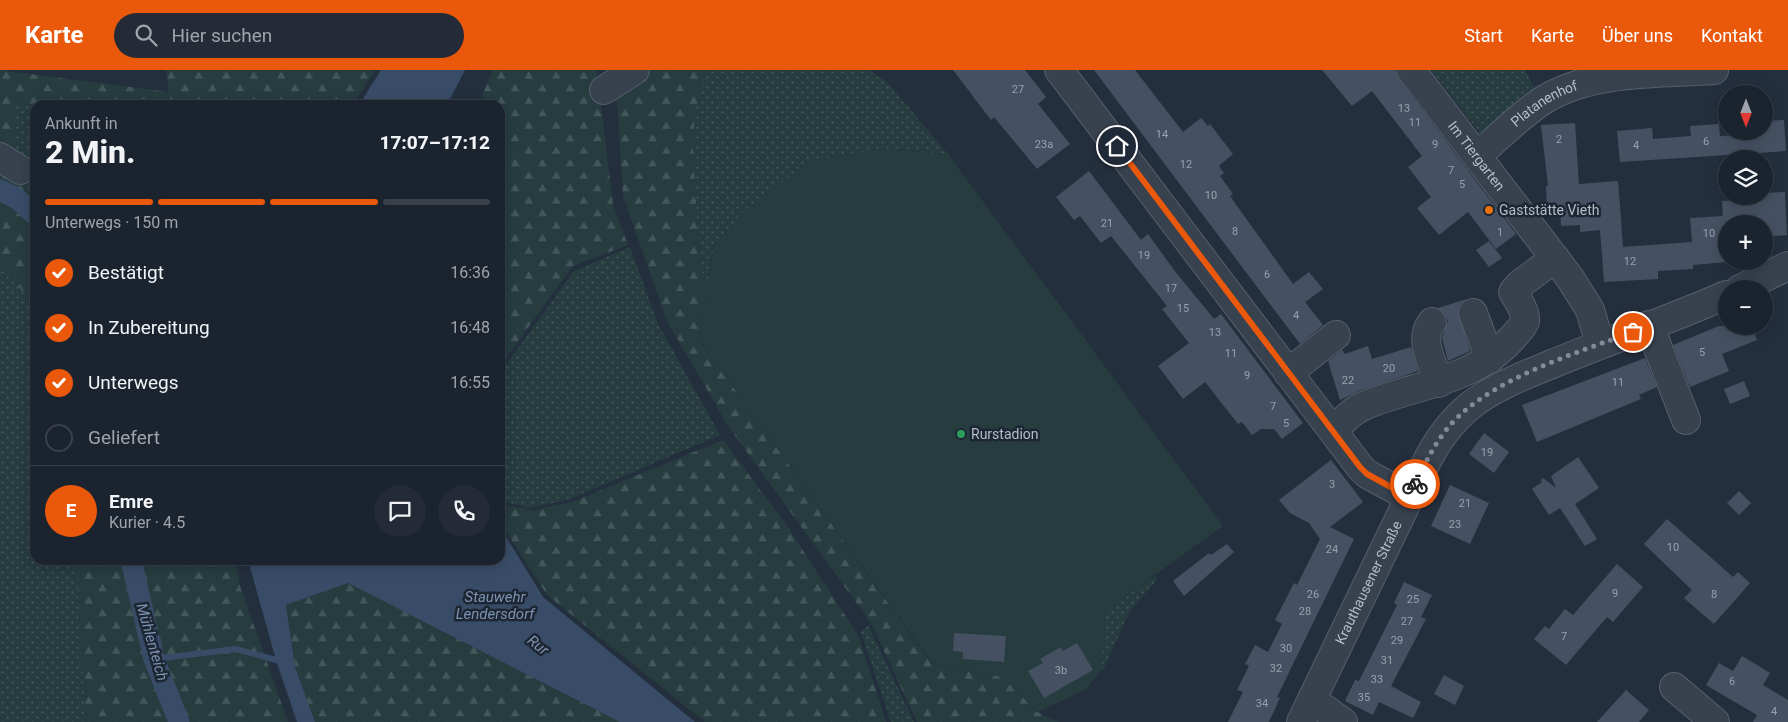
<!DOCTYPE html>
<html lang="de">
<head>
<meta charset="utf-8">
<style>
  body { margin:0; font-family:Roboto,sans-serif; background:#242b36; color:#f1f3f6; height:100vh; display:flex; flex-direction:column; font-size:19px; white-space:nowrap }
  * { box-sizing:border-box; margin:0 }
  p { font-size:16px; color:#a0a4aa }
  .icon { flex:none; width:28px; height:28px; fill:none; stroke:currentColor; stroke-width:2; stroke-linecap:round; stroke-linejoin:round }
  .map { position:relative; flex:1; overflow:hidden }
  .sheet { position:absolute; left:30px; top:30px; width:475px; height:465px; display:flex; flex-direction:column; background:#1b232e; border-radius:15px; box-shadow:0 2px 12px #0003,0 0 0 1px #39404a }
  .sheet>* { flex:none }
  .needle { width:32px; rotate:180deg }
  .buttons { position:absolute; left:1718px; top:15px; display:grid; gap:10px }
  .buttons a { display:grid; place-items:center; width:55px; height:55px; border-radius:50%; background:#1b232e; box-shadow:0 2px 12px #0003,0 0 0 1px #39404a; font-size:25px }
  .pin { position:absolute; display:grid; place-items:center; width:42px; height:42px; color:#fff; margin:-21px; border:2px solid #fff; border-radius:50%; box-shadow:0 1px 5px #0007 }
  .courier { position:absolute; display:grid; place-items:center; width:50px; height:50px; margin:-25px; border:4px solid #ea580c; border-radius:50%; background:#fff; color:#222; box-shadow:0 1px 6px #0007 }
  .head em { font-style:normal; font-weight:800 }
  .head div { display:flex; flex-direction:column-reverse }
  .head { display:flex; align-items:center; justify-content:space-between; height:85px; padding:0 15px }
  h1 { font-size:32px; font-weight:800; line-height:38px }
  .bar { display:grid; grid-template-columns:repeat(4,1fr); gap:8px 5px; align-content:center; height:60px; padding:0 15px }
  .bar i { height:6px; border-radius:4px; background:#39404a }
  .bar .selected { background:#ea580c }
  .bar p { grid-column:span 4 }
  .line { display:flex; align-items:center; gap:12px; padding:0 15px; border-top:1px solid #39404a }
  .line div { flex:1 }
  .round { display:grid; place-items:center; flex:none; width:52px; height:52px; border-radius:26px; background:#242b36 }
  ol { padding:0 15px; list-style:none }
  li { display:flex; align-items:center; gap:15px; height:55px }
  li p { margin-inline-start:auto }
  li .icon { padding:5px; border-radius:50%; background:#ea580c; color:#fff; stroke-width:4 }
  li:last-child { color:#a0a4aa }
  li i { width:28px; height:28px; border:2px solid #39404a; border-radius:50% }
  header { display:flex; align-items:center; gap:30px; box-sizing:border-box; height:70px; padding:0 25px; background:#ea580c; color:#fff }
  header strong { font-size:24px }
  nav { display:flex; gap:28px; margin-inline-start:auto; font-size:18px }
  .search { width:350px; height:45px; background:#242b36; display:flex; align-items:center; gap:12px; box-sizing:border-box; padding:0 18px; border-radius:28px; color:#a0a4aa; font-size:19px }
  .map>svg:first-child { display:block }
  .grass { fill:url(#grass-dots) }
  .forest { fill:url(#forest-firs) }
  .pitch { fill:#263c3f }
  .water { fill:#394c67 }
  .lines { fill:none; stroke-linecap:round; stroke-linejoin:round }
  .stream { stroke:#394c67; stroke-width:6 }
  .canal { stroke:#394c67; stroke-width:21 }
  .building { fill:#455162 }
  .minor-casing { stroke:#565f6c; stroke-width:30 }
  .minor { stroke:#38414e; stroke-width:28 }
  .done { stroke:#828b98; stroke-width:5; stroke-dasharray:0 9 }
  .route { stroke:#ea580c; stroke-width:6 }
  .food-dot { fill:#e8710a; stroke:#1d2633; stroke-width:2 }
  .leisure-dot { fill:#2e9e5b; stroke:#1d2633; stroke-width:2 }
  .labels { text-anchor:middle; stroke-width:5; stroke-linejoin:round; paint-order:stroke }
  .number-label { font-size:11px; fill:#98a1af }
  .street-label { font-size:14px; fill:#b4bcc9; stroke:#1d2633 }
  .poi-label { font-size:14px; fill:#b4bcc9; stroke:#1d2633; text-anchor:start }
  .water-label { font-size:15px; font-style:italic; fill:#7c92b1; stroke:#1d2633 }
</style>
</head>
<body>
<header>
<strong>Karte</strong>
<div class="search"><svg class="icon" aria-label="search" viewBox="0 0 24 24"><circle cx="10" cy="10" r="6"/><path d="M15 15l6 6"/></svg>Hier suchen</div>
<nav><a>Start</a><a>Karte</a><a>Über uns</a><a>Kontakt</a></nav>
</header>
<div class="map">
<svg width="1788" height="652" viewBox="0 0 1788 652">
  <defs>
    <pattern id="grass-dots" width="8" height="8" patternUnits="userSpaceOnUse" patternTransform="scale(1.25)"><rect width="8" height="8" fill="#263c3f"/><path d="M2 2h.1M6 6h.1" fill="none" stroke="#435659" stroke-width="1.8" stroke-linecap="round"/></pattern>
    <pattern id="forest-firs" width="22" height="20" patternUnits="userSpaceOnUse" patternTransform="scale(1.25)"><rect width="22" height="20" fill="#263c3f"/><path d="M5 1l3.5 6h-7zM16 11l3.5 6h-7z" fill="#435659"/></pattern>
  </defs>
  <rect width="100%" height="100%" fill="#242f3e"/>
  <g class="grass">
    <polygon points="704,0 869,0 888,13 948,84 883,79 746,139 714,176 705,226 698,166 693,80 695,42"/>
    <polygon points="1431,0 1525,0 1535,19 1480,63"/>
    <polygon points="14,33 35,35 35,119 15,116"/>
    <polygon points="630,177 658,254 720,365 570,429 531,438 500,431 500,303 574,201"/>
    <polygon points="0,192 35,238 35,490 76,490 86,652 0,652"/>
    <polygon points="1155,506 1157,510 1130,541 1103,600 1101,600 1105,541"/>
    <polygon points="868,555 914,652 891,652 861,562"/>
  </g>
  <g class="forest">
    <polygon points="0,0 169,22 166,0 375,0 353,35 35,35 15,33 15,115 35,119 35,238 0,192"/>
    <polygon points="493,0 597,0 613,135 628,175 573,196 500,296 500,35 478,35"/>
    <polygon points="615,0 706,0 695,42 693,80 698,166 705,226 701,272 931,593 1003,607 1037,642 1059,652 917,652 871,553 728,356 667,251 623,126"/>
    <polygon points="723,370 788,457 859,567 886,652 705,652 547,525 500,452 500,434 533,440 572,432"/>
    <polygon points="76,490 236,490 239,513 288,652 86,652"/>
    <polygon points="348,513 618,650 620,652 315,652 295,597 286,535"/>
  </g>
  <polygon class="pitch" points="883,79 948,84 1223,456 1105,541 1101,600 1087,619 1038,642 1003,607 932,593 701,272 705,226 714,176 746,139 812,90"/>
  <g class="water">
    <polygon points="381,0 465,0 447,35 359,35"/>
    <polygon points="500,457 543,527 695,652 620,652 348,513 286,535 295,597 315,652 297,652 276,590 248,490 500,490"/>
  </g>
  <g class="lines">
    <polyline class="stream" points="154,589 236,579 276,590"/>
    <g class="canal">
      <polyline points="0,120 16,128 35,145"/>
      <polyline points="131,490 154,589 179,652"/>
    </g>
  </g>
  <g class="building">
    <polygon points="953,0 1025,0 1046,27 1038,34 1070,74 1037,99 994,47 991,50"/>
    <polygon points="1094,0 1135,0 1183,62 1201,48 1208,56 1210,54 1233,84 1219,96 1224,103 1220,106 1233,124 1230,126 1293,214 1309,202 1323,219 1305,232 1323,255 1300,274"/>
    <polygon points="1322,0 1395,0 1399,9 1516,164 1496,179 1468,142 1439,165 1417,138 1431,127 1408,97 1422,86 1372,21 1352,36"/>
    <polygon points="1784,50 1786,81 1620,92 1617,61 1652,58 1653,69 1691,66 1690,56 1719,54 1720,66 1755,65 1755,61 1764,61 1764,51"/>
    <polygon points="1575,53 1579,114 1618,111 1623,177 1692,172 1690,148 1723,146 1722,131 1747,130 1747,126 1764,126 1764,123 1785,122 1787,165 1764,167 1764,154 1726,154 1726,192 1693,195 1693,199 1658,201 1658,209 1604,212 1600,160 1580,162 1580,155 1561,156 1560,136 1547,137 1546,116 1548,116 1541,55"/>
    <polygon points="1089,101 1141,170 1148,164 1174,200 1214,249 1221,244 1303,353 1282,369 1274,359 1261,359 1252,365 1242,352 1238,354 1205,312 1183,329 1158,296 1189,273 1162,239 1167,236 1111,166 1101,173 1080,146 1074,150 1056,127"/>
    <polygon points="1489,171 1502,188 1489,197 1476,180"/>
    <polygon points="1467,229 1461,233 1458,241 1470,281 1448,291 1442,268 1448,251 1445,244 1438,238"/>
    <polygon points="1719,256 1752,256 1757,270 1722,284 1729,301 1690,317 1673,275"/>
    <polygon points="1368,276 1372,289 1411,277 1418,301 1361,320 1340,330 1328,291 1342,280 1345,284"/>
    <polygon points="1645,288 1657,317 1639,325 1641,329 1537,372 1522,335"/>
    <polygon points="1744,311 1750,326 1730,334 1724,319"/>
    <polygon points="1484,363 1509,382 1494,403 1469,384"/>
    <polygon points="1578,387 1599,418 1575,434 1597,469 1585,476 1560,438 1549,445 1532,419 1542,412 1541,410 1543,408 1556,418 1551,406"/>
    <polygon points="1331,390 1363,432 1330,457 1354,469 1277,627 1280,628 1269,652 1228,652 1243,622 1237,620 1249,596 1245,594 1255,575 1268,582 1282,554 1275,550 1294,513 1297,515 1320,469 1309,453 1290,443 1279,430"/>
    <polygon points="1450,415 1489,433 1470,474 1431,456"/>
    <polygon points="1739,421 1751,433 1739,445 1727,433"/>
    <polygon points="1667,449 1733,507 1738,502 1750,513 1714,554 1684,528 1692,520 1644,474"/>
    <polygon points="1227,474 1234,482 1184,526 1173,511 1209,483 1211,485"/>
    <polygon points="1617,494 1643,517 1613,552 1607,547 1566,595 1534,569 1545,556 1549,559 1565,539 1573,545"/>
    <polygon points="1404,512 1432,525 1421,547 1426,549 1391,616 1421,632 1413,648 1379,632 1373,645 1345,631 1355,610 1359,611 1397,535 1394,533"/>
    <polygon points="954,563 1006,566 1004,592 963,589 963,582 953,581"/>
    <polygon points="1077,573 1093,600 1044,628 1028,601 1043,593 1040,589 1061,577 1063,581"/>
    <polygon points="1742,586 1770,603 1763,615 1788,630 1788,652 1753,652 1757,645 1706,615 1719,593 1733,601"/>
    <polygon points="1444,605 1464,616 1455,635 1434,624"/>
    <polygon points="1626,620 1649,640 1639,652 1597,652"/>
  </g>
  <g class="lines">
    <g class="minor-casing">
      <g id="minor">
        <polyline points="1059,0 1360,397 1367,404 1409,427"/>
        <path id="s1" d="M1411 0 1570 208 1590 240 1600 274"/>
        <polyline points="604,20 635,0"/>
        <path id="s2" d="M1477 86C1499 67 1520 45 1545 29 1594 0 1659 4 1714 0"/>
        <polyline points="0,87 20,100"/>
        <polyline points="1740,219 1788,196"/>
        <polyline points="1473,243 1490,289"/>
        <path d="M1432 252C1418 270 1433 293 1439 313"/>
        <polyline points="1649,255 1686,350"/>
        <polyline points="1288,303 1336,265"/>
        <path d="M1333 361C1343 351 1352 340 1366 335 1417 314 1476 311 1514 266 1517 262 1524 256 1525 251 1526 242 1518 230 1513 222L1519 215 1555 188"/>
        <polyline points="1674,617 1715,652"/>
        <polyline points="1312,630 1343,652"/>
        <path id="s3" d="M1301 652 1425 395C1436 372 1450 352 1471 335 1494 317 1525 305 1552 294 1610 270 1669 250 1726 225"/>
      </g>
    </g>
    <use href="#minor" class="minor"/>
  </g>
  <g class="lines">
    <path class="done" d="M1415 414C1426 392 1436 370 1453 352 1494 308 1576 283 1633 262"/>
    <polyline class="route" points="1117,76 1360,397 1367,404 1409,427 1415,414"/>
  </g>
  <circle class="food-dot" cx="1489" cy="140" r="5"/>
  <circle class="leisure-dot" cx="961" cy="364" r="5"/>
  <g class="labels">
    <g class="number-label">
      <text x="1018" y="23">27</text>
      <text x="1404" y="42">13</text>
      <text x="1415" y="56">11</text>
      <text x="1162" y="68">14</text>
      <text x="1559" y="73">2</text>
      <text x="1706" y="75">6</text>
      <text x="1044" y="78">23a</text>
      <text x="1435" y="78">9</text>
      <text x="1636" y="79">4</text>
      <text x="1186" y="98">12</text>
      <text x="1451" y="104">7</text>
      <text x="1462" y="118">5</text>
      <text x="1211" y="129">10</text>
      <text x="1107" y="157">21</text>
      <text x="1235" y="165">8</text>
      <text x="1500" y="166">1</text>
      <text x="1709" y="167">10</text>
      <text x="1144" y="189">19</text>
      <text x="1630" y="195">12</text>
      <text x="1267" y="208">6</text>
      <text x="1171" y="222">17</text>
      <text x="1183" y="242">15</text>
      <text x="1296" y="249">4</text>
      <text x="1215" y="266">13</text>
      <text x="1702" y="286">5</text>
      <text x="1231" y="287">11</text>
      <text x="1389" y="302">20</text>
      <text x="1247" y="309">9</text>
      <text x="1348" y="314">22</text>
      <text x="1618" y="316">11</text>
      <text x="1273" y="340">7</text>
      <text x="1286" y="357">5</text>
      <text x="1487" y="386">19</text>
      <text x="1332" y="418">3</text>
      <text x="1465" y="437">21</text>
      <text x="1455" y="458">23</text>
      <text x="1673" y="481">10</text>
      <text x="1332" y="483">24</text>
      <text x="1615" y="527">9</text>
      <text x="1313" y="528">26</text>
      <text x="1714" y="528">8</text>
      <text x="1413" y="533">25</text>
      <text x="1305" y="545">28</text>
      <text x="1407" y="555">27</text>
      <text x="1564" y="570">7</text>
      <text x="1397" y="574">29</text>
      <text x="1286" y="582">30</text>
      <text x="1387" y="594">31</text>
      <text x="1276" y="602">32</text>
      <text x="1061" y="604">3b</text>
      <text x="1377" y="613">33</text>
      <text x="1732" y="615">6</text>
      <text x="1364" y="631">35</text>
      <text x="1262" y="637">34</text>
      <text x="1774" y="645">4</text>
    </g>
    <g class="street-label">
      <text dy="5" stroke="none"><textPath href="#s2" startOffset="86">Platanenhof</textPath></text>
      <text dy="5" stroke="none"><textPath href="#s1" startOffset="108">Im Tiergarten</textPath></text>
      <text dy="5" stroke="none"><textPath href="#s3" startOffset="155">Krauthausener Straße</textPath></text>
    </g>
    <g class="poi-label">
      <text x="1499" y="145">Gaststätte Vieth</text>
      <text x="971" y="369">Rurstadion</text>
    </g>
    <g class="water-label">
      <text x="495" y="532">Stauwehr<tspan x="495" dy="17">Lendersdorf</tspan></text>
      <text transform="translate(152 572) rotate(74)" y="5">Mühlenteich</text>
      <text transform="translate(538 575) rotate(38)" y="5">Rur</text>
    </g>
  </g>
</svg>
<div class="buttons">
<a><svg class="needle" viewBox="-14 -14 28 28"><path d="M0-13l5 13h-10z" fill="#e53935"/><path d="M0 13l5-13h-10z" fill="#a0a4aa"/></svg></a>
<a><svg class="icon" aria-label="layers" viewBox="0 0 24 24"><path d="M12 4l9 5-9 5-9-5zM3 14l9 5 9-5"/></svg></a>
<a>+</a>
<a>−</a>
</div>
<div class="pin" style="left:1633px;top:262px;background:#ea580c"><svg class="icon" aria-label="bag" viewBox="0 0 24 24"><path d="M5 8h14l-1 12H6zM9 8a3 3 0 0 1 6 0"/></svg></div>
<div class="pin" style="left:1117px;top:76px;background:#1f2937"><svg class="icon" aria-label="home" viewBox="0 0 24 24"><path d="M3 11l9-7 9 7M6 9v11h12V9"/></svg></div>
<div class="courier" style="left:1415px;top:414px"><svg class="icon" aria-label="bike" viewBox="0 0 24 24"><circle cx="6" cy="16" r="4"/><circle cx="18" cy="16" r="4"/><path d="M6 16l4-8h5l3 8M10 8l3 8H6M13 5h3"/></svg></div>
<section class="sheet">
<div class="head"><div><h1>2 Min.</h1><p>Ankunft in</p></div><em>17:07–17:12</em></div>
<div class="bar"><i class="selected"></i><i class="selected"></i><i class="selected"></i><i></i><p>Unterwegs · 150 m</p></div>
<ol>
<li><svg class="icon" aria-label="check" viewBox="0 0 24 24"><path d="M5 12l5 5 9-10"/></svg>Bestätigt<p>16:36</p></li>
<li><svg class="icon" aria-label="check" viewBox="0 0 24 24"><path d="M5 12l5 5 9-10"/></svg>In Zubereitung<p>16:48</p></li>
<li><svg class="icon" aria-label="check" viewBox="0 0 24 24"><path d="M5 12l5 5 9-10"/></svg>Unterwegs<p>16:55</p></li>
<li><i></i>Geliefert</li>
</ol>
<div class="line" style="height:90px"><b class="round" style="background:#ea580c;color:#fff">E</b><div><b>Emre</b><p>Kurier · 4.5</p></div><a class="round"><svg class="icon" aria-label="chat" viewBox="0 0 24 24"><path d="M4 5h16v11H9l-5 4z"/></svg></a><a class="round"><svg class="icon" aria-label="phone" viewBox="0 0 24 24"><path d="M5 4h4l2 5-3 2q2 4 5 5l2-3 5 2v4C11 20 4 13 5 4z"/></svg></a></div>
</section>
</div>
</body>
</html>
